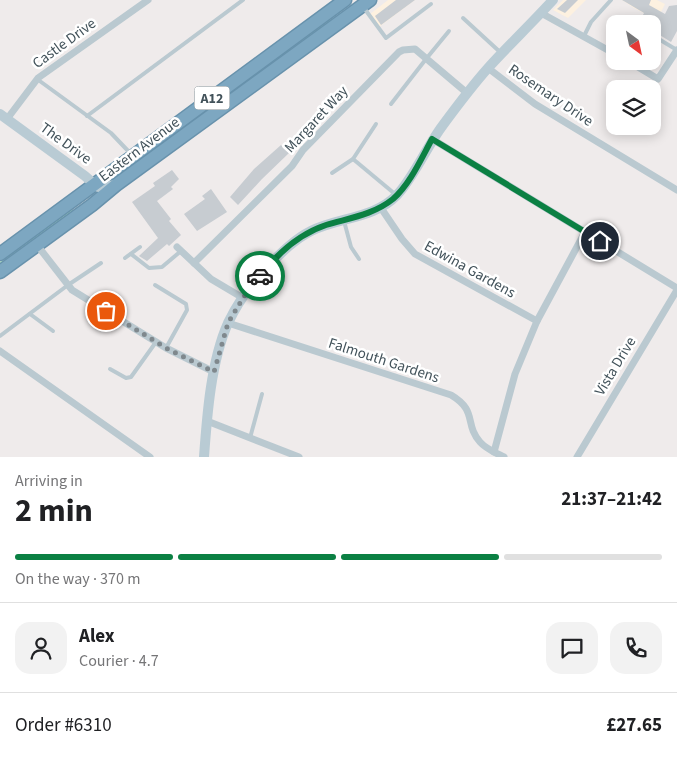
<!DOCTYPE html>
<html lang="en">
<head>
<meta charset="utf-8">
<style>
  body { margin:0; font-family:"Source Sans 3",sans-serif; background:#f2f2f2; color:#202124; height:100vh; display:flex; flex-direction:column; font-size:19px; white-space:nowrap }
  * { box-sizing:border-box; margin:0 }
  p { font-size:16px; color:#757577 }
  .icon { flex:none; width:28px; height:28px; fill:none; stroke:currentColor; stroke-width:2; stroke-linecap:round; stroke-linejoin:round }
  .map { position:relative; height:457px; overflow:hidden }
  .side { display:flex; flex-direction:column; background:#fff; flex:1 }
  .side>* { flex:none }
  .needle { width:32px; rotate:147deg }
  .controls { position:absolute; left:606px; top:15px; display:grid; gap:10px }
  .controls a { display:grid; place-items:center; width:55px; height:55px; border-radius:10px; background:#fff; box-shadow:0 2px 12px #0003; font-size:25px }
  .pin { position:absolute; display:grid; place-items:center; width:42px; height:42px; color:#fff; margin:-21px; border:2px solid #fff; border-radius:50%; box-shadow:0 1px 5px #0007 }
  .courier { position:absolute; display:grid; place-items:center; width:50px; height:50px; margin:-25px; border:4px solid #0b8043; border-radius:50%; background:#fff; color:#222; box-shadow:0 1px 6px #0007 }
  .headline em { font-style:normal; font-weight:700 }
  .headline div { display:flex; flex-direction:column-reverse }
  .headline { display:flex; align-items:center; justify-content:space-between; height:85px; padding:0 15px }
  h1 { font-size:32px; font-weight:700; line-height:38px }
  .bar { display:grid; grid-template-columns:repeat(4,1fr); gap:8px 5px; align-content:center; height:60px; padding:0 15px }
  .bar i { height:6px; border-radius:4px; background:#e0e0e0 }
  .bar .current { background:#0b8043 }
  .bar p { grid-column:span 4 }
  .line { display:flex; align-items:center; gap:12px; padding:0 15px; border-top:1px solid #e0e0e0 }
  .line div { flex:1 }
  .round { display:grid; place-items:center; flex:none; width:52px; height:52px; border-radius:15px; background:#f2f2f2 }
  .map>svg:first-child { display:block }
  .commercial { fill:#fdf1e0 }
  .green { fill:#b3f3c3 }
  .building { fill:#c7ccd1 }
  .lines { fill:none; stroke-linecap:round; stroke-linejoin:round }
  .highway-casing { stroke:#6892ac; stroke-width:15 }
  .lane { stroke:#bac9d0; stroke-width:4 }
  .street { stroke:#bac9d0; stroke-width:7 }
  .secondary { stroke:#b9cbd4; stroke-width:10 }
  .highway { stroke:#7da7c1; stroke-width:12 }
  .done { stroke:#7f888d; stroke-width:5; stroke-dasharray:0 9 }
  .route { stroke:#0b8043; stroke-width:6 }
  .labels { text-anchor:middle; stroke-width:5; stroke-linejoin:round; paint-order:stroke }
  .shield { fill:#fff; stroke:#7b868c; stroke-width:1 }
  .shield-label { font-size:14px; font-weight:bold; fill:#42525a }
  .street-label { font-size:15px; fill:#42525a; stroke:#fff }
</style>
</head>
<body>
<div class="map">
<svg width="677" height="457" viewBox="0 0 677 457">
  <rect width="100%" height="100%" fill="#efebeb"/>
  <g class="commercial">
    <polygon points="388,0 415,0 379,27 370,14"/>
    <polygon points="563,0 586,0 568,18 553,10"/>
    <polygon points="622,0 657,0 665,4 657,20 634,8"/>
  </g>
  <g class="green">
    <polygon points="329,18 333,23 106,186 102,186"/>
    <polygon points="71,208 75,213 0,268 0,262"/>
  </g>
  <g class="building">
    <polygon points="396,0 415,0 381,25 375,16"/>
    <polygon points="567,0 578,0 565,13 557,9"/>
    <polygon points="622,0 651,0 649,5 665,14 669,6 677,5 677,31 671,42 655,32 659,24 643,15 644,13"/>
    <polygon points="281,145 289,153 262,179 238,205 230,197 254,169"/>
    <polygon points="172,170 179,179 171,187 173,189 157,201 171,219 169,221 181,235 169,246 167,244 147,261 139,256 158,238 132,202 155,186 153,183"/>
    <polygon points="211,189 227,212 197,231 184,214 205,199 202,196"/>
  </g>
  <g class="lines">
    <g class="highway-casing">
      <g id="highway">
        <polyline points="0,254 345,0"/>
        <polyline points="0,272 92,205 116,185 370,0"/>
      </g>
    </g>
    <g class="lane">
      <polyline points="364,8 386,38 431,4"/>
      <polyline points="463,18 500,52"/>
      <polyline points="652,35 677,50"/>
      <polyline points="584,36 591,22 611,0"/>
      <polyline points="37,79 111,133 131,154"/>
      <polyline points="391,104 426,59 449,31"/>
      <polyline points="87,116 243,0"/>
      <polyline points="353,159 395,194"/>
      <polyline points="332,173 353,159 376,124"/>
      <polyline points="344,221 351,247 359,259"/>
      <polyline points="131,254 149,268 162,267 181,251"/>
      <polyline points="125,258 140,247"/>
      <polyline points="155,285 186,304 187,310 166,348"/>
      <polyline points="30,314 53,331"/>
      <polyline points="0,336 68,285 101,263"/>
      <polyline points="110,369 126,378 131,377 156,342"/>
      <polyline points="250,438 262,394"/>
    </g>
    <g class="street">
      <polyline points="541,13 615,54"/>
      <polyline points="628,61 658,79 677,50"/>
      <polyline points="488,68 535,104 677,190"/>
      <polyline points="7,119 38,78 148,0"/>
      <polyline points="432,139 677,288"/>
      <polyline points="381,208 402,239 415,254 537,321"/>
      <polyline points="37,245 72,290 166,348 214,372"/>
      <polyline points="177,247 211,279 243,298"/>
      <polyline points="194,263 292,166 303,150 399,52 403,50 415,49 467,93"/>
      <path d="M228 323 451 395C478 411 464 424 480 442 486 449 496 453 504 457"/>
      <polyline points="0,351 150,457"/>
      <polyline points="207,421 299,457"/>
      <polyline points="494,452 515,374 537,321 585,232"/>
      <polyline points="577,457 677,290"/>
    </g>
    <g class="secondary">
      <path d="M0 114 85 176C100 189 95 189 115 185"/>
      <path d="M204 457C207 415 211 361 228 323 238 302 253 281 270 264 282 252 295 239 311 231 339 217 374 219 397 195 414 177 427 146 443 125 457 106 472 86 488 68 509 45 532 23 553 0"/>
    </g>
    <use href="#highway" class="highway"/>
  </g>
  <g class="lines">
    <polyline class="done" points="106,311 166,348 214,372 228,323 243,298 260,276"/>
    <path class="route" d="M260 276C277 254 299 234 326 225 349 218 373 215 393 199 410 184 421 159 432 139L600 241"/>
  </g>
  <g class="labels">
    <rect class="shield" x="194.5" y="86.5" width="35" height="23" rx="4"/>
    <g class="shield-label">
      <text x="212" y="103">A12</text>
    </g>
    <g class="street-label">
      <text transform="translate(64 43) rotate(-36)" y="5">Castle Drive</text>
      <text transform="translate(551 95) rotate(34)" y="5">Rosemary Drive</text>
      <text transform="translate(316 119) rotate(-47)" y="5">Margaret Way</text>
      <text transform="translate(66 143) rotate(36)" y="5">The Drive</text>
      <text transform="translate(139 149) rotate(-37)" y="5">Eastern Avenue</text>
      <text transform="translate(470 269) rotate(29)" y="5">Edwina Gardens</text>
      <text transform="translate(384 360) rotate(18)" y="5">Falmouth Gardens</text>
      <text transform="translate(615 366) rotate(-59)" y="5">Vista Drive</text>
    </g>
  </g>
</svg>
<div class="controls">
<a><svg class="needle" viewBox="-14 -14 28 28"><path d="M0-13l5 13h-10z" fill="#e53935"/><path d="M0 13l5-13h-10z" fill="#757577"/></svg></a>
<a><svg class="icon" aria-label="layers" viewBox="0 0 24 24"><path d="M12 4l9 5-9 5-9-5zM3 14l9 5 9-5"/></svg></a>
</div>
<div class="pin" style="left:106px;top:311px;background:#ea580c"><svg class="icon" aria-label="bag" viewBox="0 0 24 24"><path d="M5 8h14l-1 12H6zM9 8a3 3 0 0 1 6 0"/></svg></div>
<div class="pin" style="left:600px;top:241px;background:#1f2937"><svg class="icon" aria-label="home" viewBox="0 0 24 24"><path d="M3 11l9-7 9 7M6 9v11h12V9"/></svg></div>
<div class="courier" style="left:260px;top:276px"><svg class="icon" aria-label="car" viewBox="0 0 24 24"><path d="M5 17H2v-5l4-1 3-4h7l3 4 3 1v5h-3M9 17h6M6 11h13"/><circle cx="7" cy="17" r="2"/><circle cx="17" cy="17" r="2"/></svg></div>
</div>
<section class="side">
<div class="headline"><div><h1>2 min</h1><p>Arriving in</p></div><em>21:37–21:42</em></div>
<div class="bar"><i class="current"></i><i class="current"></i><i class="current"></i><i></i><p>On the way · 370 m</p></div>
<div class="line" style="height:90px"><a class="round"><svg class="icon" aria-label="person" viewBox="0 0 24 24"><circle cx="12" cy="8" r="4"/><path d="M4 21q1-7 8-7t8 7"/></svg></a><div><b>Alex</b><p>Courier · 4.7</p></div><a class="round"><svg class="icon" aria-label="chat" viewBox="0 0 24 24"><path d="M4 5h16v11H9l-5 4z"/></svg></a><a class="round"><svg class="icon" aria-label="phone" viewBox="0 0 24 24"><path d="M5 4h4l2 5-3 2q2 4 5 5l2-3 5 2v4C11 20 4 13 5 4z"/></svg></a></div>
<div class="line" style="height:65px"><div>Order #6310</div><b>£27.65</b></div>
</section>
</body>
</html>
